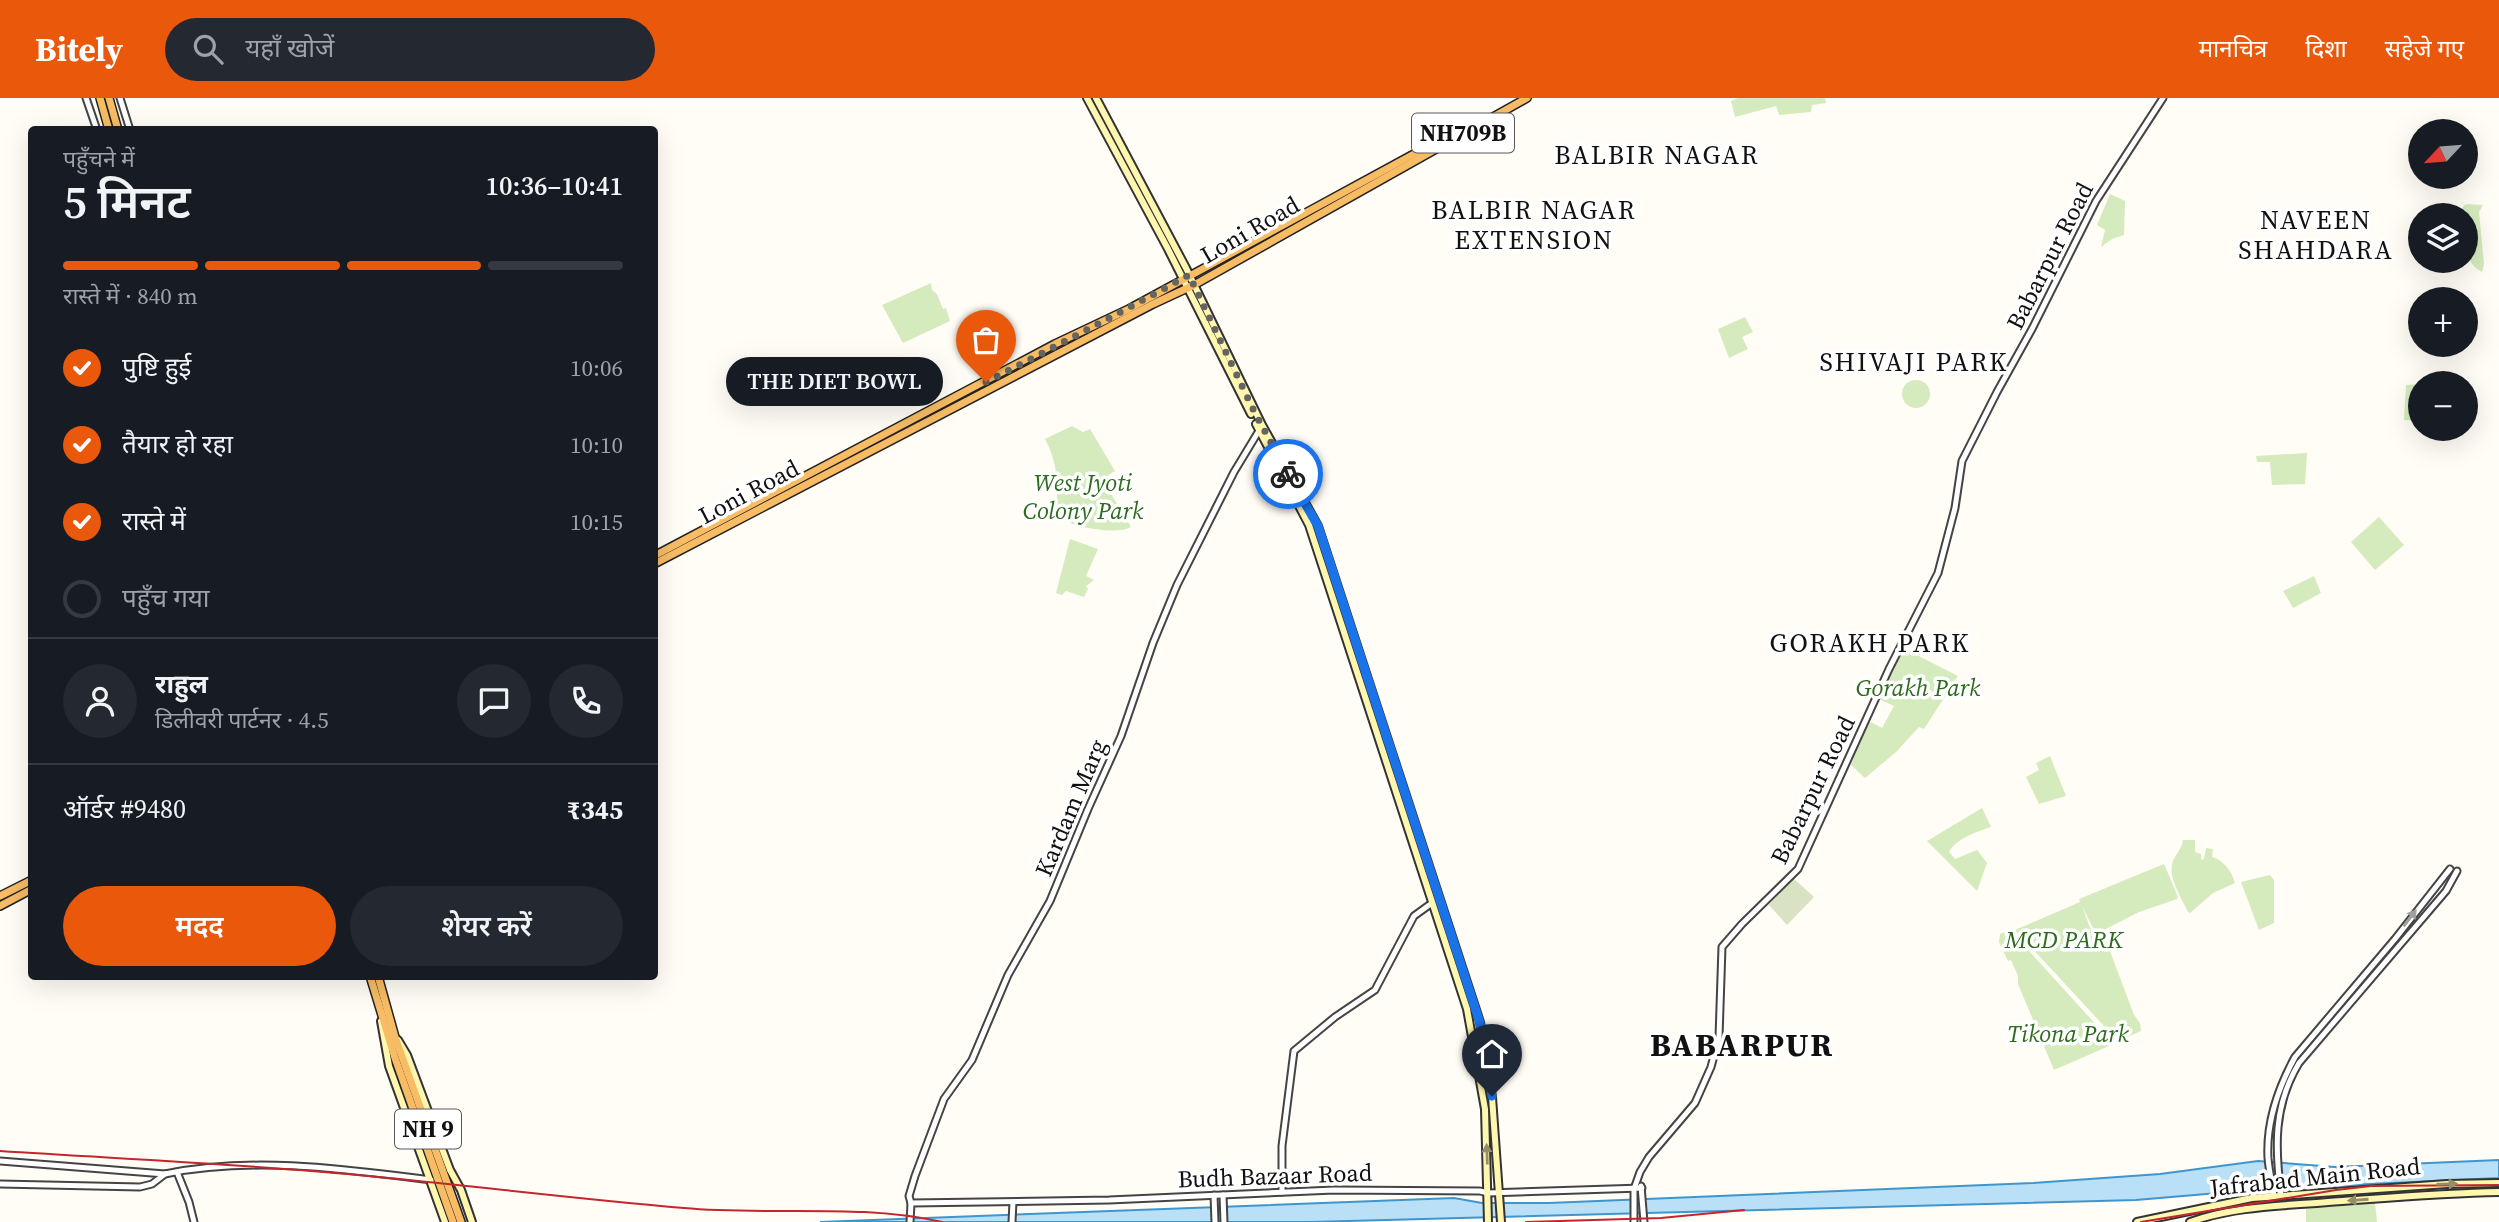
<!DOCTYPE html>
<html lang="hi">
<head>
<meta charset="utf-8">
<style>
  body { margin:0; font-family:"Source Serif 4","Noto Sans Devanagari",serif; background:#242831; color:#f1f3f6; height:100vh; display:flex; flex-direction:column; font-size:26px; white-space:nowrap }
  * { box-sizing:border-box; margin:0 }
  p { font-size:23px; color:#9ea1a6 }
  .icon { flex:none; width:38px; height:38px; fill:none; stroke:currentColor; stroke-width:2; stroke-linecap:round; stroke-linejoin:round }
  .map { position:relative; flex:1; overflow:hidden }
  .drawer { position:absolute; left:28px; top:28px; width:630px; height:854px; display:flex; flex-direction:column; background:#171b24; border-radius:7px; box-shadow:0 7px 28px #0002 }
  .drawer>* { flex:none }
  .needle { width:46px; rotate:244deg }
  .controls { position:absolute; left:2408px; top:21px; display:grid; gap:14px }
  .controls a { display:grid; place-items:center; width:70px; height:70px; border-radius:50%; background:#171b24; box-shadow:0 7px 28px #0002; font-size:35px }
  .pin { position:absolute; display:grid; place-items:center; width:60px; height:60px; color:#fff; margin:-72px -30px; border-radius:50% 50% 50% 0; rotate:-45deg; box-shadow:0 0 7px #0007 }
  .pin .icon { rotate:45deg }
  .courier { position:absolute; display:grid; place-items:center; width:70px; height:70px; margin:-35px; border:5px solid #1a73e8; border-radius:50%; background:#fff; color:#222; box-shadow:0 2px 9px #0007 }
  .bubble { position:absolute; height:49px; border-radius:24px; background:#171b24; box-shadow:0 7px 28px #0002; font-size:23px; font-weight:600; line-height:49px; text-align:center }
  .overview em { font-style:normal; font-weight:600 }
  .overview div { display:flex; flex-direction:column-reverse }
  .overview { display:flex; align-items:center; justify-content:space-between; height:119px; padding:0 35px }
  h1 { font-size:46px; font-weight:600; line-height:52px }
  .bar { display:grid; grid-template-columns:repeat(4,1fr); gap:10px 7px; align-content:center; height:84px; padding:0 35px }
  .bar i { height:9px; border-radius:5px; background:#363941 }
  .bar .current { background:#ea580c }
  .bar p { grid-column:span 4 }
  .line { display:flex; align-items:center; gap:18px; padding:0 35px; border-top:2px solid #363941 }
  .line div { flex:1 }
  .round { display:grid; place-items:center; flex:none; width:74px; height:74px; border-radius:37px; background:#242831 }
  ol { padding:0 35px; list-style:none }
  li { display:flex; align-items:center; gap:21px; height:77px }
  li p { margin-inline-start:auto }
  li .icon { padding:7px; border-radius:50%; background:#ea580c; color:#fff; stroke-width:4 }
  li:last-child { color:#9ea1a6 }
  li i { width:38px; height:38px; border:4px solid #363941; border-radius:50% }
  .action { display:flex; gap:14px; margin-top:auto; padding:14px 35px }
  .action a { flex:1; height:80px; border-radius:42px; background:#ea580c; color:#fff; font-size:28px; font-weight:600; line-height:80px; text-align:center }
  .action a+a { background:#242831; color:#f1f3f6 }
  header { display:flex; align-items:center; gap:42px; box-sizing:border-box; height:98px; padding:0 35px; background:#ea580c; color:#fff }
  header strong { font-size:33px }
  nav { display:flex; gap:38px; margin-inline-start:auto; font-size:24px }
  .search { width:490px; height:63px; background:#242831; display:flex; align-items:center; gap:18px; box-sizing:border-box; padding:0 24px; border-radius:38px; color:#9ea1a6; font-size:26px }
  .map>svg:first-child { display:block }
  .green { fill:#d5ebbd }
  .cemetery { fill:#d9e3c4 }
  .water { fill:#b9e0f7; stroke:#3f96cf; stroke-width:2 }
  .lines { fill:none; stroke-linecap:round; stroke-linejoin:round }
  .tertiary-casing { stroke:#444; stroke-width:9 }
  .secondary-casing { stroke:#333; stroke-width:10 }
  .trunk-casing { stroke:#222; stroke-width:10 }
  .tertiary { stroke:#fff; stroke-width:5 }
  .secondary { stroke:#fff6b0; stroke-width:6 }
  .trunk { stroke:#f7bc64; stroke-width:7 }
  .rail { stroke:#c4262e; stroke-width:2 }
  .oneway { fill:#a0a0a0 }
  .oneway2 { fill:#948f68 }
  .done { stroke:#646461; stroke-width:7; stroke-dasharray:0 12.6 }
  .route { stroke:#1a73e8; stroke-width:9 }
  .labels { text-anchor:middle; stroke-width:7; stroke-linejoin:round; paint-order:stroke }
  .shield { fill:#fff; stroke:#585858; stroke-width:2 }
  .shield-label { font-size:23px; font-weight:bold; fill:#111 }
  .street-label { font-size:24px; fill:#111; stroke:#fff }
  .park-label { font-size:24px; font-style:italic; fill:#2f6b1f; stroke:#fff }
  .neighbourhood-label { font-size:26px; letter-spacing:2px; fill:#111; stroke:#fff }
  .district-label { font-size:32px; font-weight:bold; letter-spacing:2px; fill:#111; stroke:#fff }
</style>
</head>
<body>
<header>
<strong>Bitely</strong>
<div class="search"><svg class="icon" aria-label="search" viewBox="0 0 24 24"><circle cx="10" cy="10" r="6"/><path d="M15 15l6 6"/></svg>यहाँ खोजें</div>
<nav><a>मानचित्र</a><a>दिशा</a><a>सहेजे गए</a></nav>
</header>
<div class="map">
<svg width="2499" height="1124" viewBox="0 0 2499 1124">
  <rect width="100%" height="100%" fill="#fffdf5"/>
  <g class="green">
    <polygon points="1738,0 1825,0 1826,5 1812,7 1811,14 1779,17 1776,8 1735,19 1731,3"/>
    <polygon points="2110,96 2125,103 2124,137 2112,141 2101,149 2105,132 2097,127"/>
    <path d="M2468 106 2483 107 2479 114 2484 166 2482 174C2461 163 2466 138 2466 117H2460L2464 107Z"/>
    <polygon points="931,185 932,192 937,196 943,211 946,210 950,223 903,245 882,207"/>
    <polygon points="1745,219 1753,234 1742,239 1748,251 1729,260 1718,231"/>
    <circle cx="1916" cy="296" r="14"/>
    <polygon points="2420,286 2420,323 2404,322 2406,287"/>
    <path d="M1072 328 1083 334 1090 331 1115 373 1102 381 1131 429C1114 438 1072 428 1056 419 1058 390 1059 367 1045 341Z"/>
    <polygon points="2307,355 2305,386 2272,387 2270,364 2257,364 2256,358"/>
    <polygon points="2379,419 2404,447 2375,472 2351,444"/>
    <polygon points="1070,441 1098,451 1086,478 1094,482 1086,488 1088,491 1084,499 1066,493 1062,497 1056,495"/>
    <polygon points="2314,478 2321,495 2293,510 2283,493"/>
    <polygon points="1903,550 1958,578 1924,631 1919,629 1896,654 1865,680 1851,667 1867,627 1871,624 1882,630 1894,608 1881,602 1881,599"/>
    <polygon points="2050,658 2066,698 2039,706 2026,679 2039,672 2036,665"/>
    <path d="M1982 710 1991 729C1976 734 1957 740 1949 754L1955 761 1977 752 1987 765 1977 793 1927 743Z"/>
    <path d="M2183 742H2195V754L2201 756V762L2204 761 2206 750 2213 751 2212 759C2224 762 2232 774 2235 785L2213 795 2190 815 2188 814C2182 801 2169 781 2172 767 2173 758 2182 752 2183 742Z"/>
    <polygon points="2164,766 2178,799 2177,801 2139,814 2096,836 2082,808 2092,835 2105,840 2134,917 2140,925 2141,933 2118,943 2015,832 2080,804 2079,801"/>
    <polygon points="2270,777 2274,782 2274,825 2259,832 2241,784"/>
    <polygon points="2010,832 2109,941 2109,948 2054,972 2018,886 2018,878 2011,862 2008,863 1999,844 2000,836"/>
    <polygon points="2375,1104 2377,1124 2306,1124 2306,1111"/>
  </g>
  <polygon class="cemetery" points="1793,780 1814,799 1787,827 1769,807"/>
  <polygon class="water" points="2499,1062 2499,1080 2265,1091 2136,1102 1311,1124 820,1124 1454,1100 1482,1105 1549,1105 2033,1085 2160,1076 2258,1063 2335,1069"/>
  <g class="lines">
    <g class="tertiary-casing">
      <g id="tertiary">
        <polyline points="86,0 97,32"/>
        <polyline points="120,0 130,32"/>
        <polyline points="1260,331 1234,374 1177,487 1153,545 1121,638 1088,711 1050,803 1008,877 972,962 944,1001 915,1078 909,1098 911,1105 1109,1102 1334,1092 1480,1093 1488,1095 1642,1090"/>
        <path d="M0 1063 165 1076C252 1058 344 1071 431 1082"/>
        <polyline points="177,1074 189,1104 194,1124"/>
        <polyline points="0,1086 140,1089 152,1086 165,1076"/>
        <polyline points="1641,1088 1644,1124"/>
        <polyline points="1282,1094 1282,1048 1294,953 1335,919 1375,892 1414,818 1432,805"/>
        <polyline points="1214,1097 1215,1124"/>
        <polyline points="1223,1097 1224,1124"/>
        <path d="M2274 1098C2272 1085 2269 1073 2268 1060 2266 1023 2278 990 2295 959L2395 841 2450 771"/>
        <path d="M2281 1098C2275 1050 2273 1008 2299 965L2446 793 2457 773"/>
        <polyline points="910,1124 911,1105"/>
        <polyline points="1012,1124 1013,1104"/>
        <polyline points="1634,1124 1634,1091 1640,1074 1649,1059 1695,1005 1711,969 1719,939 1722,849 1742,826 1798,771 1889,571 1938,475 1955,410 1962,363 1997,294 2032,231 2096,103 2163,0"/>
      </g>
    </g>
    <g class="secondary-casing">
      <g id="secondary">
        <polyline points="1087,0 1168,151 1251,316"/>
        <polyline points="1096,0 1186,170 1262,327 1318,428 1480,924 1492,999 1501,1124"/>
        <polyline points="1256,326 1309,427 1467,911 1485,1011 1488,1124"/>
        <polyline points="381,923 389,968 445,1124"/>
        <polyline points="398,942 407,957 450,1072 461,1092 472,1124"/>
        <polyline points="2137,1124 2252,1100 2447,1086 2499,1085"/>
        <path d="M2190 1124C2235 1108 2281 1108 2328 1104 2385 1100 2442 1095 2499 1094"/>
      </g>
    </g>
    <g class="trunk-casing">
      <g id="trunk">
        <polyline points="100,0 109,32"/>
        <polyline points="109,0 118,32"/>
        <polyline points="654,458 1055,246 1129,211 1449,37"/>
        <polyline points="654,466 1153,206 1194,187 1527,0"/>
        <polyline points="0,798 32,782"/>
        <polyline points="0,808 32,791"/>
        <polyline points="370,878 395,960 453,1124"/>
        <polyline points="378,878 395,939 461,1124"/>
      </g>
    </g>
    <use href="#tertiary" class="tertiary"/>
    <use href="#secondary" class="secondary"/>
    <use href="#trunk" class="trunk"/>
    <g class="rail">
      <path d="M0 1053C123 1061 246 1066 369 1078 474 1088 579 1101 684 1110 770 1118 857 1105 942 1124"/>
      <polyline points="1526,1124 1661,1120 1744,1112"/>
      <polyline points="2141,1124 2336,1092 2371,1088 2499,1087"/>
    </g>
  </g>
  <defs><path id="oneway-solid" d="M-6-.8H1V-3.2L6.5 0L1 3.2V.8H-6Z" transform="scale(1.75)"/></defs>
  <use class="oneway" href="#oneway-solid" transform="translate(2410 820) rotate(-53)"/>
  <g class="oneway2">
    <use href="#oneway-solid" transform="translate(1487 1056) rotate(-92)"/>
    <use href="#oneway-solid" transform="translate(2447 1086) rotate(-2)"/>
    <use href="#oneway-solid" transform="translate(2358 1102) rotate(176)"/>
  </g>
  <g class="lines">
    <path class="done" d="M986 284C1054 249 1122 214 1189 177L1254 313 1288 376"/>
    <polyline class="route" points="1288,376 1318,428 1480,925 1492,998"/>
  </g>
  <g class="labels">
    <g class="shield">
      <rect x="1412" y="15.5" width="102" height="39" rx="5"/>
      <rect x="395" y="1011.5" width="66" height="39" rx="5"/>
    </g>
    <g class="shield-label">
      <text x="1463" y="43">NH709B</text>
      <text x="428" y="1039">NH 9</text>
    </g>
    <g class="street-label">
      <text transform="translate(1250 132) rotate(-30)" y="8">Loni Road</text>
      <text transform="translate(2050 158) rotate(-63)" y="8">Babarpur Road</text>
      <text transform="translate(749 394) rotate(-28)" y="8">Loni Road</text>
      <text transform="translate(1813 692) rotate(-64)" y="8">Babarpur Road</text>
      <text transform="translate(1071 710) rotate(-67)" y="8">Kardam Marg</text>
      <text transform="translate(1275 1078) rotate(-2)" y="8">Budh Bazaar Road</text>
      <text transform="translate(2315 1079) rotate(-6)" y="8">Jafrabad Main Road</text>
    </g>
    <g class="park-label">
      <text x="1083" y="393">West Jyoti<tspan x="1083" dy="28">Colony Park</tspan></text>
      <text x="1918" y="598">Gorakh Park</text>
      <text x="2064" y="850">MCD PARK</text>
      <text x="2068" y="944">Tikona Park</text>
    </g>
    <g class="neighbourhood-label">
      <text x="1657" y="66">BALBIR NAGAR</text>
      <text x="1534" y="121">BALBIR NAGAR<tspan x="1534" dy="30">EXTENSION</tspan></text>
      <text x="2316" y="131">NAVEEN<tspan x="2316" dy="30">SHAHDARA</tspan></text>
      <text x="1914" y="273">SHIVAJI PARK</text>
      <text x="1870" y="554">GORAKH PARK</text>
    </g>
    <g class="district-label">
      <text x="1742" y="958">BABARPUR</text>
    </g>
  </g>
</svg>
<div class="controls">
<a><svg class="needle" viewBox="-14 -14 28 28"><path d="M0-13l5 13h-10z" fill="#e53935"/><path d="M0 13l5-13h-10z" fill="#9ea1a6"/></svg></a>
<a><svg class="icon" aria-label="layers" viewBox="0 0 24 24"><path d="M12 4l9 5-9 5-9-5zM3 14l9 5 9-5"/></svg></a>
<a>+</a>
<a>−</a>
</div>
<div class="pin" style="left:986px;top:284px;background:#ea580c"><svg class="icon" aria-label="bag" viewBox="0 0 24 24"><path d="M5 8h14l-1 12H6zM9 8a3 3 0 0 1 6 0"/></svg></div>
<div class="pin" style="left:1492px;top:998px;background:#1f2937"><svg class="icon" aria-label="home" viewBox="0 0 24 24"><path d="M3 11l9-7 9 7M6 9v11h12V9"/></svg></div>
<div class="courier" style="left:1288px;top:376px"><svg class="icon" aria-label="bike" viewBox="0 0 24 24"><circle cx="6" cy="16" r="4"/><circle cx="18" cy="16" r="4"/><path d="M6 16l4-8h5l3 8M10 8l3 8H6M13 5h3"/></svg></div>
<div class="bubble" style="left:726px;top:259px;width:217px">THE DIET BOWL</div>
<section class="drawer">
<div class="overview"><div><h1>5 मिनट</h1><p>पहुँचने में</p></div><em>10:36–10:41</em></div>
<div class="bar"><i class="current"></i><i class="current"></i><i class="current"></i><i></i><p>रास्ते में · 840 m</p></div>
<ol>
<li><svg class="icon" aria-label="check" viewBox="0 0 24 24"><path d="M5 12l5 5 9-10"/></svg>पुष्टि हुई<p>10:06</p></li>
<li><svg class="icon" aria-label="check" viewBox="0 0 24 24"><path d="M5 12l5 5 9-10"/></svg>तैयार हो रहा<p>10:10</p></li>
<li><svg class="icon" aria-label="check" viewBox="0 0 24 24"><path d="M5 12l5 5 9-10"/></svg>रास्ते में<p>10:15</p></li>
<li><i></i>पहुँच गया</li>
</ol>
<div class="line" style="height:126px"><a class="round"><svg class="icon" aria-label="person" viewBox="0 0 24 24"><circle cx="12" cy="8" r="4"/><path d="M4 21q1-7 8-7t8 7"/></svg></a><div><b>राहुल</b><p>डिलीवरी पार्टनर · 4.5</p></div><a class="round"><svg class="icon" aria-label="chat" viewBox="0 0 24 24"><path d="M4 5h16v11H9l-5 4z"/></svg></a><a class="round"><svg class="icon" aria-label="phone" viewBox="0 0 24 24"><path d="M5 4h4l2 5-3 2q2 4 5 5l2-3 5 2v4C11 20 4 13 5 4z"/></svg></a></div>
<div class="line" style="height:91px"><div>ऑर्डर #9480</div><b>₹345</b></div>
<div class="action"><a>मदद</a><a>शेयर करें</a></div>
</section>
</div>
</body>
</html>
